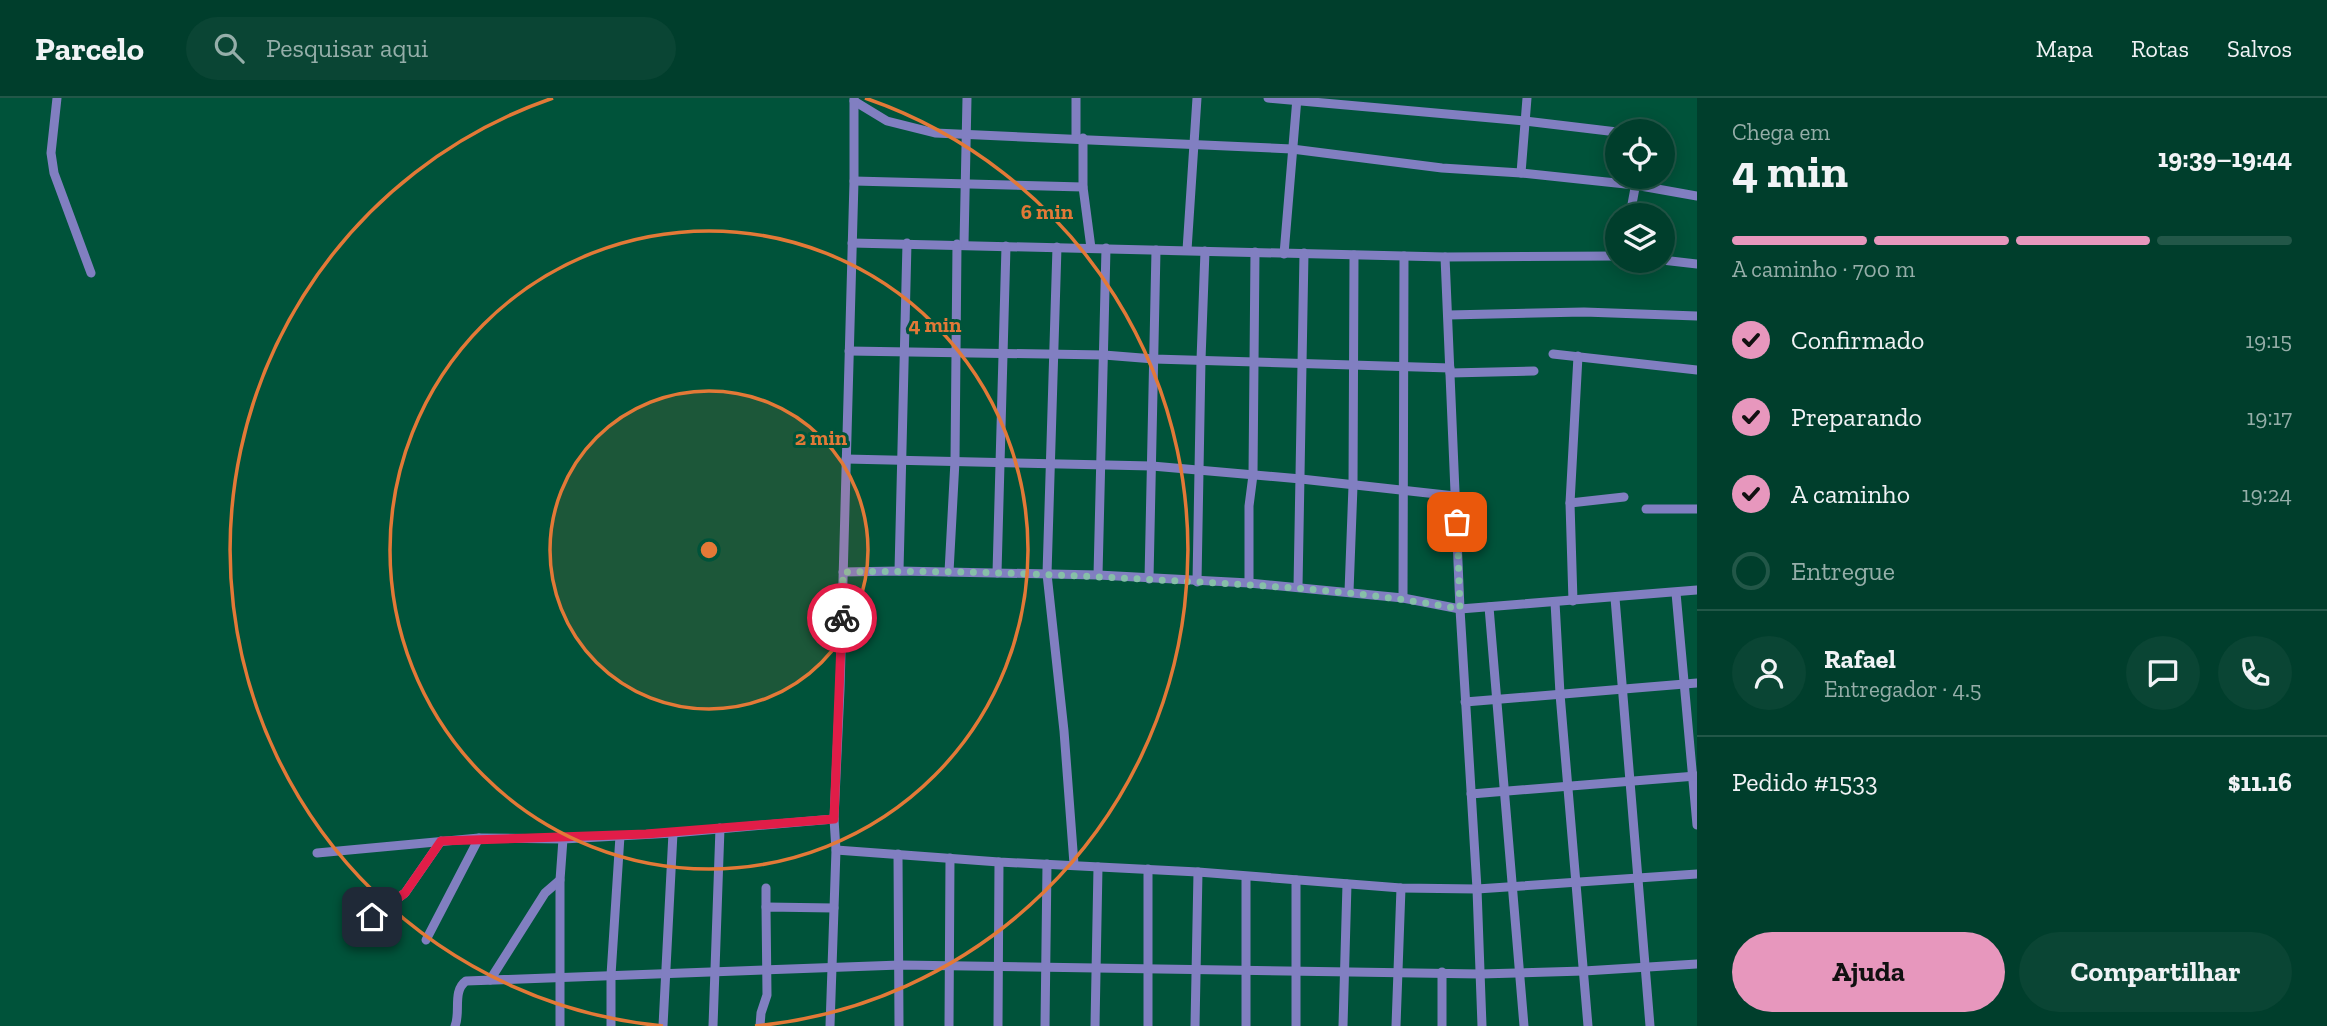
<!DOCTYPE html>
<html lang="pt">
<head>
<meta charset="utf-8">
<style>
  body { margin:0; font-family:"Zilla Slab",serif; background:#0a4534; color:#f1f3f6; height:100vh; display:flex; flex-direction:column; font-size:26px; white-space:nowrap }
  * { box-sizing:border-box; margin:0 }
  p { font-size:23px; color:#95aea9 }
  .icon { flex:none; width:38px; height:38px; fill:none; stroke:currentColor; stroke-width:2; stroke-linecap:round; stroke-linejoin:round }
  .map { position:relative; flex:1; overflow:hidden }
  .drawer { display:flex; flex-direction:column; background:#003e2c; width:630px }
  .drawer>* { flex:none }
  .tools { position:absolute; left:1605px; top:21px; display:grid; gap:14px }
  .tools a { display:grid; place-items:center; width:70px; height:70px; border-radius:50%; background:#003e2c; box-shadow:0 4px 18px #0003,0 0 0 2px #225748; font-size:35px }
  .pin { position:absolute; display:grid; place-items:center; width:60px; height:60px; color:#fff; margin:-30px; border-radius:14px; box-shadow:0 4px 10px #0006 }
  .courier { position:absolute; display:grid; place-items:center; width:70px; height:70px; margin:-35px; border:5px solid #e11d48; border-radius:50%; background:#fff; color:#222; box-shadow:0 2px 9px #0007 }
  .head em { font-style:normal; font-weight:700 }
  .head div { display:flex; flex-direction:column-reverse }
  .head { display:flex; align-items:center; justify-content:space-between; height:119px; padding:0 35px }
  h1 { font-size:46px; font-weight:700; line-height:52px }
  .bar { display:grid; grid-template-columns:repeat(4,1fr); gap:10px 7px; align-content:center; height:84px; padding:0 35px }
  .bar i { height:9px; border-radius:5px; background:#225748 }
  .bar .active { background:#e797bd }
  .bar p { grid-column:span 4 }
  .line { display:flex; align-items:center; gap:18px; padding:0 35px; border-top:2px solid #225748 }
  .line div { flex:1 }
  .round { display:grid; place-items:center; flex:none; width:74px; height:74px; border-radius:37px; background:#0a4534 }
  ol { padding:0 35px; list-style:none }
  li { display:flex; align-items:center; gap:21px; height:77px }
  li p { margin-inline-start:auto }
  li .icon { padding:7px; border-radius:50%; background:#e797bd; color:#111; stroke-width:4 }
  li:last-child { color:#95aea9 }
  li i { width:38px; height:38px; border:4px solid #225748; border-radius:50% }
  .action { display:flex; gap:14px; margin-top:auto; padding:14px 35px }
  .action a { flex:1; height:80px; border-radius:42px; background:#e797bd; color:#111; font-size:28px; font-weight:700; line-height:80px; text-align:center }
  .action a+a { background:#0a4534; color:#f1f3f6 }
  header { display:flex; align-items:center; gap:42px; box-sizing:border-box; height:98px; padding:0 35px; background:#003e2c; border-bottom:2px solid #225748 }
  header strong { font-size:33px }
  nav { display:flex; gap:38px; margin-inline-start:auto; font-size:24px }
  .search { width:490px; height:63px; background:#0a4534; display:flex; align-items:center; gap:18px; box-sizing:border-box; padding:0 24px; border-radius:38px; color:#95aea9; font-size:26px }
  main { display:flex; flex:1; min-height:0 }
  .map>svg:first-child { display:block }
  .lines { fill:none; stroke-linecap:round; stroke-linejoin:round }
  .minor { stroke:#817fc1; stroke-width:9 }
  .done { stroke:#86bfa8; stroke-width:7; stroke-dasharray:0 12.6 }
  .route { stroke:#e11d48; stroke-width:9 }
  .ring { fill:none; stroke:#e37937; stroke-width:3.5 }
  .centre { fill:#e37937; stroke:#00533a; stroke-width:3.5 }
  .ring-label { font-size:21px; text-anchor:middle; font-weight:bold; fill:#e37937; stroke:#00533a; stroke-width:6; stroke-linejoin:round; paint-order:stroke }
</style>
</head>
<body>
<header>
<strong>Parcelo</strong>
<div class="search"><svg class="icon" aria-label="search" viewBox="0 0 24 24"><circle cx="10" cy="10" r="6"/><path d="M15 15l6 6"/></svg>Pesquisar aqui</div>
<nav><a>Mapa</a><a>Rotas</a><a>Salvos</a></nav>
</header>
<main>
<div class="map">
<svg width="1697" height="928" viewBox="0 0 1697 928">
  <rect width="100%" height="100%" fill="#00533a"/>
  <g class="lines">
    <g class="minor">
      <polyline points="57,0 51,55 54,75 91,175"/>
      <polyline points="1076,0 1076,40"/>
      <polyline points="1268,0 1525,23 1617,34"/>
      <polyline points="854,3 887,23 935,35 1292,51 1442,70 1521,75 1635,87 1697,98"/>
      <polyline points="1083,40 1083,89 1091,150"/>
      <polyline points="1521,75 1527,0"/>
      <polyline points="854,83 1083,89"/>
      <polyline points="1630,117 1637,79"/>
      <polyline points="852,145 1445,159 1617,158"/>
      <polyline points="964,146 967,0"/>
      <polyline points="1057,149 1047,476 1064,633 1074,766"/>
      <polyline points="1187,152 1197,0"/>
      <polyline points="1284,156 1297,0"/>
      <polyline points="1445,159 1460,511 1477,791 1482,928"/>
      <polyline points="1662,162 1697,166"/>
      <polyline points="1448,217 1584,214 1697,218"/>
      <polyline points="849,253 1104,257 1154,261 1450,270"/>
      <polyline points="1553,256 1697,272"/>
      <polyline points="1450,275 1534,273"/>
      <polyline points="846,361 1152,368 1301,381 1455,398"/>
      <polyline points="1570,405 1624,399"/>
      <polyline points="1646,411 1697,411"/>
      <polyline points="899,473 907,145"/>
      <polyline points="843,474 899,473 1098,477 1249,485 1403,500 1460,511 1697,492"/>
      <polyline points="949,474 955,363 957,146"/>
      <polyline points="997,475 1006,148"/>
      <polyline points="1098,477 1106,150"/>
      <polyline points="1149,481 1156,152"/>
      <polyline points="1197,484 1201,262 1205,153"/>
      <polyline points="1249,485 1249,408 1253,377 1255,154"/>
      <polyline points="1298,489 1304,155"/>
      <polyline points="1349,494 1353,388 1354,157"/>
      <polyline points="1676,495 1697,727"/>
      <polyline points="1403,500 1404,158"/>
      <polyline points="1615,500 1650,928"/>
      <polyline points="1573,503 1570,405 1578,258"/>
      <polyline points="1555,504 1560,596 1588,928"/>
      <polyline points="1489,509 1524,928"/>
      <polyline points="1465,604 1697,585"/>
      <polyline points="1471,696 1696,678"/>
      <polyline points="836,752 999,764 1198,774 1401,790 1477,791 1697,776"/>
      <polyline points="317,755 479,740 563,741 673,735 834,721"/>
      <polyline points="898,756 899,928"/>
      <polyline points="1148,771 1148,928"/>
      <polyline points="1246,779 1246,928"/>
      <polyline points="766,809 766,790"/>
      <polyline points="372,819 405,795 441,743"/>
      <polyline points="426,842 479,740"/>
      <polyline points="1442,874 1442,928"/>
      <polyline points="490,882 545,795 560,782"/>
      <path d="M455 928C461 914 452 893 466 883L900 867 1480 876 1584 873 1697 866"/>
      <polyline points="560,928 560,782 563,741"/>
      <polyline points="611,928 611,877 620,738"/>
      <polyline points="663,928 673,735"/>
      <polyline points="713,928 720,730"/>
      <polyline points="760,928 761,915 767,897 766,809 834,810"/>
      <polyline points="830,928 836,752 834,721 840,591 854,83 854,0"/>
      <polyline points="949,928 950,760"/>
      <polyline points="998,928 999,764"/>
      <polyline points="1045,928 1047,766"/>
      <polyline points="1095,928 1098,769"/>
      <polyline points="1195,928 1198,774"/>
      <polyline points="1296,928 1296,782"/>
      <polyline points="1343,928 1347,786"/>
      <polyline points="1396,928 1401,790"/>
    </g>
  </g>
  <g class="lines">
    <path class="done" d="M842 520 843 474C948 472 1053 476 1158 482 1259 487 1359 492 1460 511L1457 424"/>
    <polyline class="route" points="372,819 405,795 441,743 646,736 834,721 842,520"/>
  </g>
  <circle cx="709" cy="452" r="159" fill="#e37937" fill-opacity=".12"/>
  <g class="ring">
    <circle cx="709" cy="452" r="159"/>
    <circle cx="709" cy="452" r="319"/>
    <path d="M663 928A478 478 0 0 1 553 0M865 0A478 478 0 0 1 755 928"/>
  </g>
  <circle cx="709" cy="452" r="10" class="centre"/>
  <g class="ring-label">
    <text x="1047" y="121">6 min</text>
    <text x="935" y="234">4 min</text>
    <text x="821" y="347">2 min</text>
  </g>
</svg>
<div class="tools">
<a><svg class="icon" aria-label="locate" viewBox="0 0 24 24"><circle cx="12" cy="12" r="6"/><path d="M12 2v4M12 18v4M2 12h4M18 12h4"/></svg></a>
<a><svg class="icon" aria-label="layers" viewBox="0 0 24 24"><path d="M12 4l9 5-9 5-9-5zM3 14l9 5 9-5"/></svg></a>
</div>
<div class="pin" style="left:1457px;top:424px;background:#ea580c"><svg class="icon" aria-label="bag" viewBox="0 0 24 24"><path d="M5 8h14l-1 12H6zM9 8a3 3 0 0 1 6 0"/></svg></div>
<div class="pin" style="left:372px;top:819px;background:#1f2937"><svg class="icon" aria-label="home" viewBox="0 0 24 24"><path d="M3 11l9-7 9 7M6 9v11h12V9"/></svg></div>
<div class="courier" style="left:842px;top:520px"><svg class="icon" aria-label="bike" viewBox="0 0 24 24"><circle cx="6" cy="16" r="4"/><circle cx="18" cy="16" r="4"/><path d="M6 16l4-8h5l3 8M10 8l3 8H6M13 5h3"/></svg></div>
</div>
<section class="drawer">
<div class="head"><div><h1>4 min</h1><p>Chega em</p></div><em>19:39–19:44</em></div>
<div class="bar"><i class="active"></i><i class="active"></i><i class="active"></i><i></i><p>A caminho · 700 m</p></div>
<ol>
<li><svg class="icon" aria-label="check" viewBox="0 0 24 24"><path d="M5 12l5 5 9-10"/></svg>Confirmado<p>19:15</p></li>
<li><svg class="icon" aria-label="check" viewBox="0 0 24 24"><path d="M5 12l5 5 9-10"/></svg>Preparando<p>19:17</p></li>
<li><svg class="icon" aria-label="check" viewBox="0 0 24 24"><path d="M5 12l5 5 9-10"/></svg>A caminho<p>19:24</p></li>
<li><i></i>Entregue</li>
</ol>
<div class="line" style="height:126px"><a class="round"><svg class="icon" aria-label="person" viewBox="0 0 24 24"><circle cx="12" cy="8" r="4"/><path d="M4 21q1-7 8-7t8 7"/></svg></a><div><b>Rafael</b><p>Entregador · 4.5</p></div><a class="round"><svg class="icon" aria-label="chat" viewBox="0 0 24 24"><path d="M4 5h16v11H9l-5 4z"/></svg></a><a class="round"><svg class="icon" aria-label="phone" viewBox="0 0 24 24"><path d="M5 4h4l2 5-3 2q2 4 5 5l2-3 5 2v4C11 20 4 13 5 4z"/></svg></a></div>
<div class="line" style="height:91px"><div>Pedido #1533</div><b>$11.16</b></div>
<div class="action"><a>Ajuda</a><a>Compartilhar</a></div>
</section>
</main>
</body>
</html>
